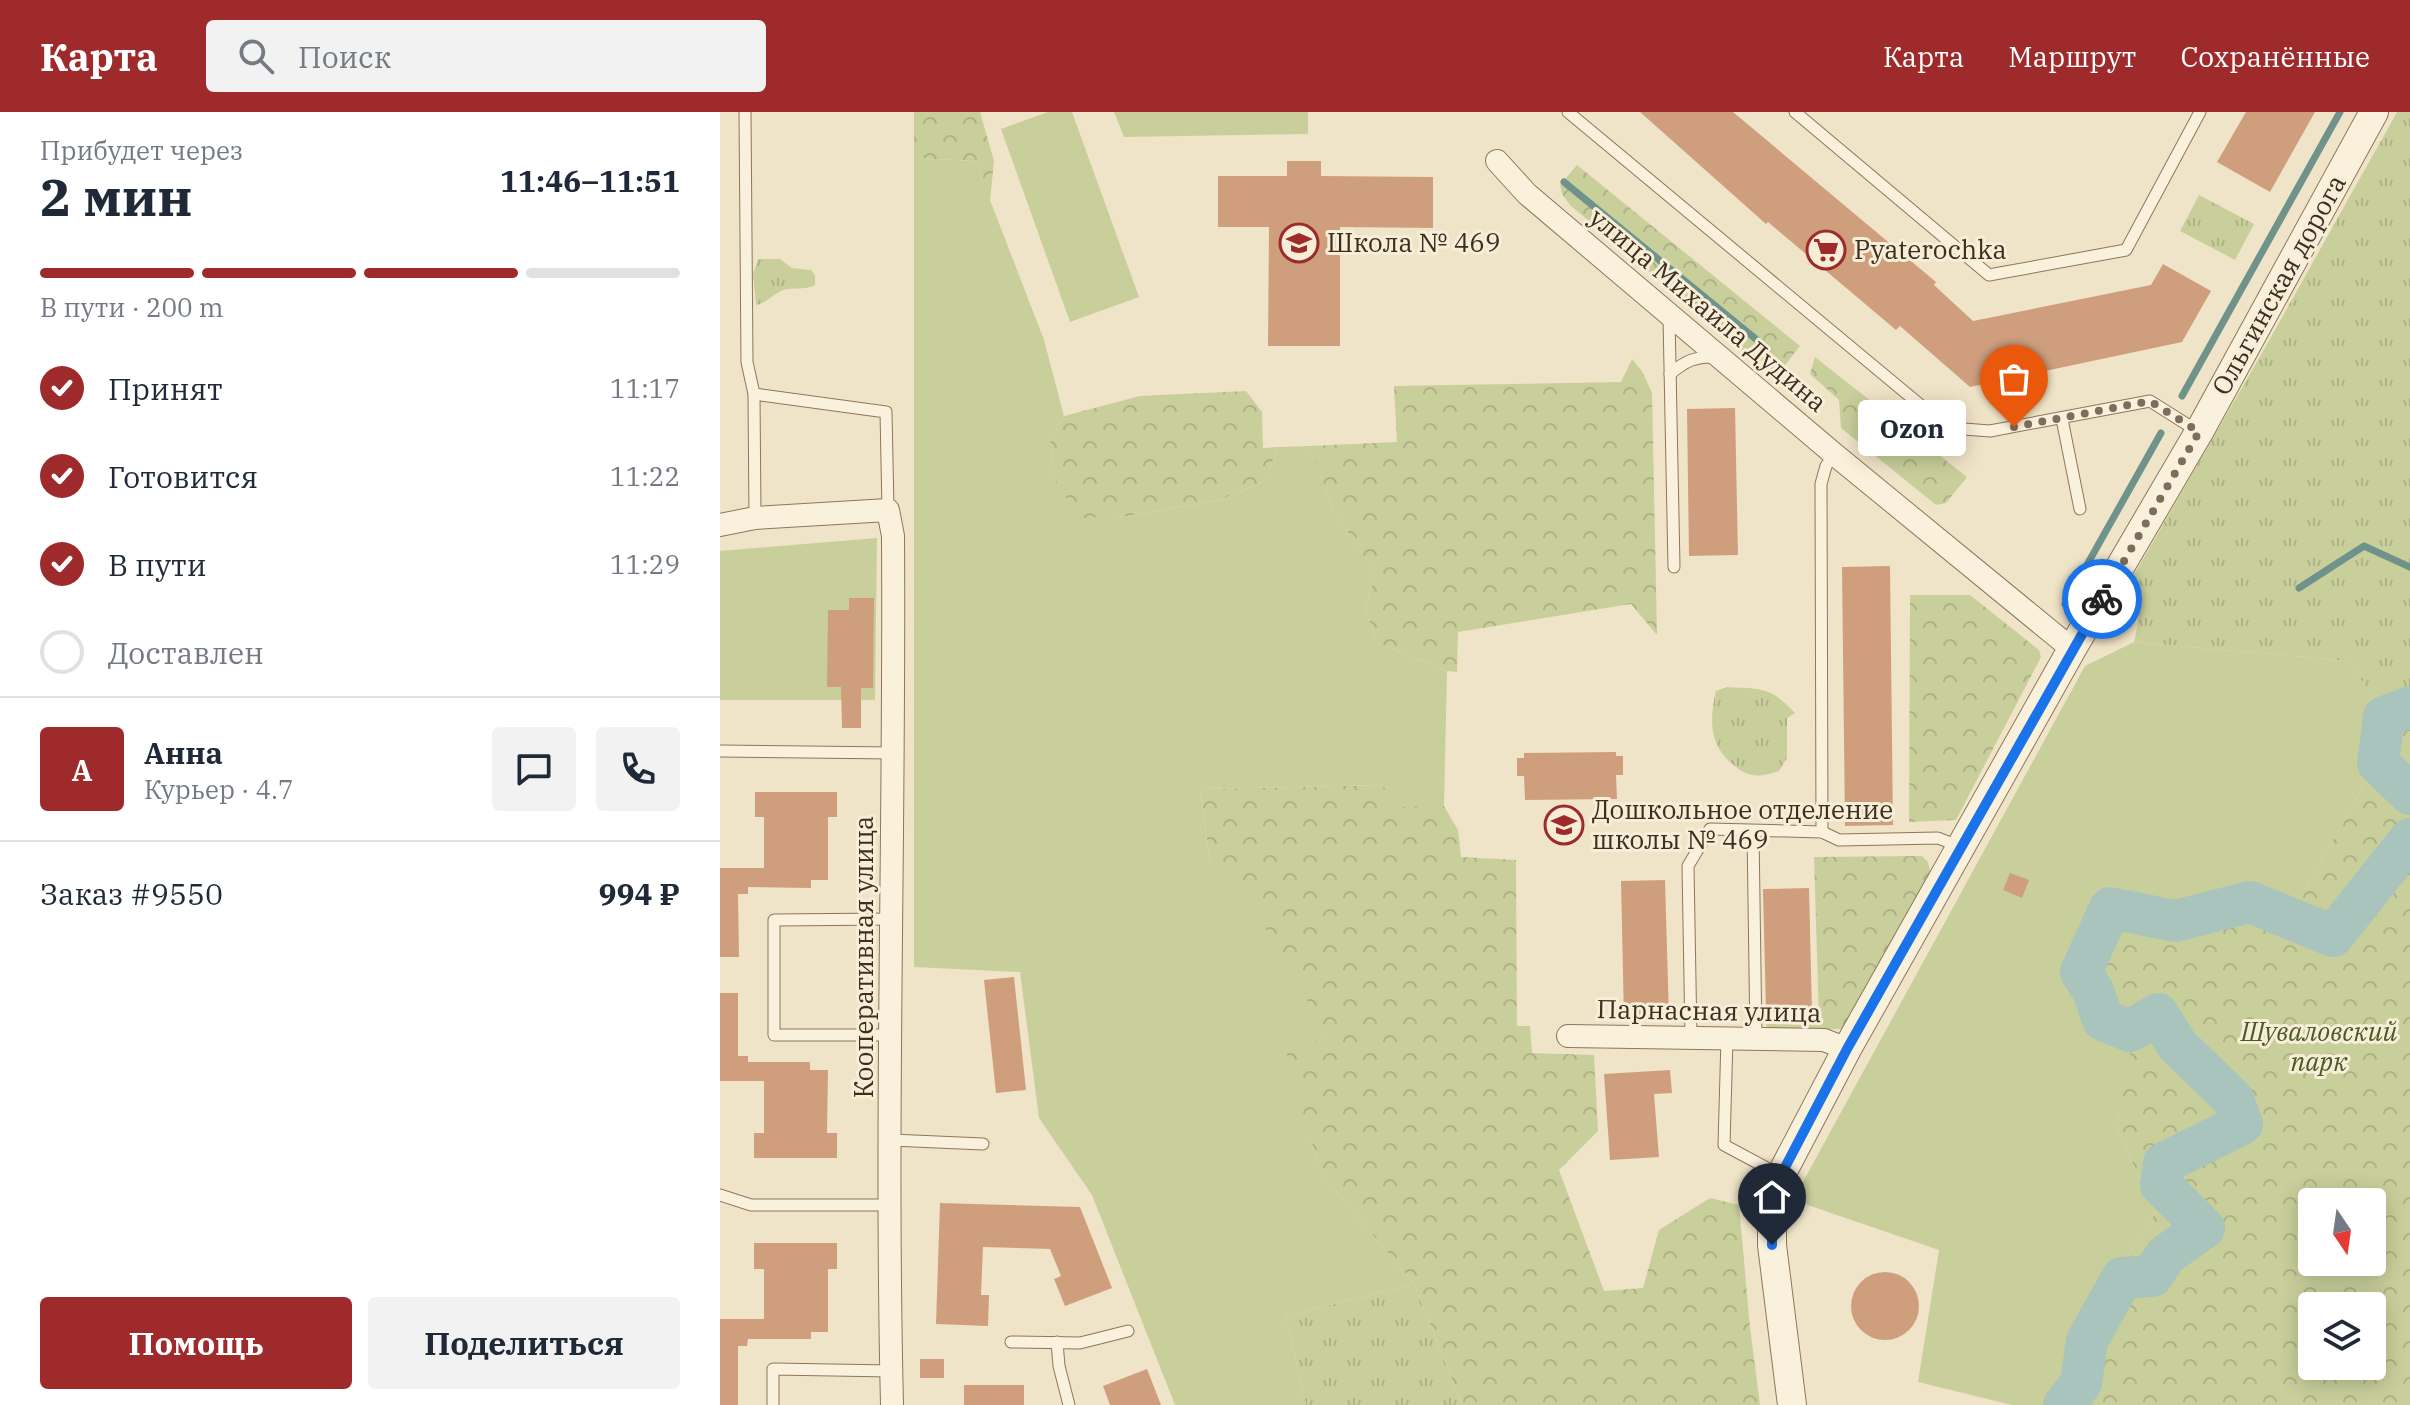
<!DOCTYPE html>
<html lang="ru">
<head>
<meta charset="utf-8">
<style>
  body { margin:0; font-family:"IBM Plex Serif",serif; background:#f2f2f3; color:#1f2937; height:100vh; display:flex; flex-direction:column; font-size:30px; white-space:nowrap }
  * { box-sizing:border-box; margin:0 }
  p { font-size:26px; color:#747a83 }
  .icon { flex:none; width:44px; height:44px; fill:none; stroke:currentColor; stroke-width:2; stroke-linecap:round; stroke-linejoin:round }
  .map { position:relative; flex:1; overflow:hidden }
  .sheet { display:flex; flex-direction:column; background:#fff; width:720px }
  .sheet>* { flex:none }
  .needle { width:52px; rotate:167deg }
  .controls { position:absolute; left:1578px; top:1076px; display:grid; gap:16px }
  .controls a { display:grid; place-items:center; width:88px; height:88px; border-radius:8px; background:#fff; box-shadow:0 4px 20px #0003; font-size:40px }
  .pin { position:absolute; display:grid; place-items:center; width:68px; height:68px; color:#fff; margin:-82px -34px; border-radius:50% 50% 50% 0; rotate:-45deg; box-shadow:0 0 8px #0007 }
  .pin .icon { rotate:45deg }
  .courier { position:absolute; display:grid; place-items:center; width:80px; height:80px; margin:-40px; border:6px solid #1a73e8; border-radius:50%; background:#fff; color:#222; box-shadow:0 2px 10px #0007 }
  .bubble { position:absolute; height:56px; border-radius:8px; background:#fff; box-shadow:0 4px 20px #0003; font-size:26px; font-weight:700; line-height:56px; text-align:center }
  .head em { font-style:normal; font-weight:700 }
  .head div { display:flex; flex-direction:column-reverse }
  .head { display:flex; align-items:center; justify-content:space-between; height:136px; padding:0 40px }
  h1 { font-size:52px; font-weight:700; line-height:60px }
  .bar { display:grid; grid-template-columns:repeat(4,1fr); gap:12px 8px; align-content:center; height:96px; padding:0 40px }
  .bar i { height:10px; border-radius:6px; background:#e0e1e3 }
  .bar .on { background:#9e2a2b }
  .bar p { grid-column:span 4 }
  .line { display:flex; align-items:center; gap:20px; padding:0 40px; border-top:2px solid #e0e1e3 }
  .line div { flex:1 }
  .round { display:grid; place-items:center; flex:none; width:84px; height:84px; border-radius:8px; background:#f2f2f3 }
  ol { padding:0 40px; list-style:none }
  li { display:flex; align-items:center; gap:24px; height:88px }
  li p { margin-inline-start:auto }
  li .icon { padding:8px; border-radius:50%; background:#9e2a2b; color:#fff; stroke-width:4 }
  li:last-child { color:#747a83 }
  li i { width:44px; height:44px; border:4px solid #e0e1e3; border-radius:50% }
  .action { display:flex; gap:16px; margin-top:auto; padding:16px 40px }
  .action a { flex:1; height:92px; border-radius:8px; background:#9e2a2b; color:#fff; font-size:32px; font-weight:700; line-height:92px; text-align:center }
  .action a+a { background:#f2f2f3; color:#1f2937 }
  header { display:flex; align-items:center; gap:48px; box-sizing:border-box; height:112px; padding:0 40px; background:#9e2a2b; color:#fff }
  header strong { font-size:38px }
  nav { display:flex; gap:44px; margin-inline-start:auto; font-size:28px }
  .search { width:560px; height:72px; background:#f2f2f3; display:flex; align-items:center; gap:20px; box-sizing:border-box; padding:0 28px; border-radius:8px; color:#747a83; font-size:30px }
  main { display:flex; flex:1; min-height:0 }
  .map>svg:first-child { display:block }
  .grass { fill:url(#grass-tufts) }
  .forest { fill:url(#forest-crowns); fill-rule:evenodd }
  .garden { fill:#c9cf9b }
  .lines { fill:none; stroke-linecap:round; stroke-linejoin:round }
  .stream { stroke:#6f938a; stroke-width:7 }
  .river { stroke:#a9c4bc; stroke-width:42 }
  .building { fill:#cf9f7d }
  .service-casing { stroke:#8d765c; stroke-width:13 }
  .minor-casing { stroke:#8d765c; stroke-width:24 }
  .tertiary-casing { stroke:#8d765c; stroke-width:30 }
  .service { stroke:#faf1dc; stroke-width:11 }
  .minor { stroke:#faf1dc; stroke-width:22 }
  .tertiary { stroke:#faf1dc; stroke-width:28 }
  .done { stroke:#7c6e5b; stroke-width:8; stroke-dasharray:0 14.4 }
  .route { stroke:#1a73e8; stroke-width:10 }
  .labels { text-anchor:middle; stroke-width:6; stroke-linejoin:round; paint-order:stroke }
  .poi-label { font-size:26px; fill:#3d2e20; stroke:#f7eed8; text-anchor:start }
  .street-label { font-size:26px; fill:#3d2e20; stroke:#f7eed8 }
  .park-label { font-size:26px; font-style:italic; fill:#4d5a26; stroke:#f7eed8 }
</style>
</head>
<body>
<header>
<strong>Карта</strong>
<div class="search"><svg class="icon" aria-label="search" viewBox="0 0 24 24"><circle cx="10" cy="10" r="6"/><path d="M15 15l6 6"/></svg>Поиск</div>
<nav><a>Карта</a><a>Маршрут</a><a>Сохранённые</a></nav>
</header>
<main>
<section class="sheet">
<div class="head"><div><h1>2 мин</h1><p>Прибудет через</p></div><em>11:46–11:51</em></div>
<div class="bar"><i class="on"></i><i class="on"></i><i class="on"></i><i></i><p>В пути · 200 m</p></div>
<ol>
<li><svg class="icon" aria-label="check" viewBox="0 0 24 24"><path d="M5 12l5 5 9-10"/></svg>Принят<p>11:17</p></li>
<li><svg class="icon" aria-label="check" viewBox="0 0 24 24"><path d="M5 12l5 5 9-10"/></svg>Готовится<p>11:22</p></li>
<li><svg class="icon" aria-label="check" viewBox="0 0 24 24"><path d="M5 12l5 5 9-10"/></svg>В пути<p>11:29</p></li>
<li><i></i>Доставлен</li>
</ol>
<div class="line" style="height:144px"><b class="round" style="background:#9e2a2b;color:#fff">А</b><div><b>Анна</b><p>Курьер · 4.7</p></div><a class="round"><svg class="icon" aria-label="chat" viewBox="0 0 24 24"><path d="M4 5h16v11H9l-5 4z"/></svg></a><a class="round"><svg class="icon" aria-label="phone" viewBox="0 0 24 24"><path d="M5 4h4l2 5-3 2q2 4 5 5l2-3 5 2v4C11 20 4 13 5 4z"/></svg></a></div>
<div class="line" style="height:104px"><div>Заказ #9550</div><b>994 ₽</b></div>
<div class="action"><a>Помощь</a><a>Поделиться</a></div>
</section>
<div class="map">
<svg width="1690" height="1293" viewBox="0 0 1690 1293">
  <defs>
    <pattern id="grass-tufts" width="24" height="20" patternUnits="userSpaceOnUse" patternTransform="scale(2)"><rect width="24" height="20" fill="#c9cf9b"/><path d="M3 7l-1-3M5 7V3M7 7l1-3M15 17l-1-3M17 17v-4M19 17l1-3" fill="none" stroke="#aeb285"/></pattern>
    <pattern id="forest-crowns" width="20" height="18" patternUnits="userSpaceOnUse" patternTransform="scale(2)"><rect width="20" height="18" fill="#c9cf9b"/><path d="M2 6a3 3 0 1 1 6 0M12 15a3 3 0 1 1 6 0" fill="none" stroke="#aeb285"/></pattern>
  </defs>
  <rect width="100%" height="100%" fill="#f0e4c8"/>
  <g class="grass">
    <path d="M1677 0H1690V611L1674 619 1629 549 1414 530C1419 507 1423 494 1407 475L1546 234Z"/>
    <polygon points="1479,83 1534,112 1515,148 1460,119"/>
    <path d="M38 147H60L72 156 91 158 95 163V173C85 179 72 174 61 179 51 184 47 191 36 193L33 162Z"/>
    <path d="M1007 575C1041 577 1050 574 1075 601L1067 606V646L1059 659C1051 661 1041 665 1033 663 1024 662 1017 656 1011 651 988 631 990 605 996 579Z"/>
    <polygon points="694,1172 742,1293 586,1293 566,1204"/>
  </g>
  <g class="forest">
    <polygon points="194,0 260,0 274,49 270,89 255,49 194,46"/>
    <polygon points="857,53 1080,234 1062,257 1050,262 850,93 842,82 840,73"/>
    <polygon points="1095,245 1247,365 1226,391 1216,393 1121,316 1119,288 1090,262"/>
    <polygon points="912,247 922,259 932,281 937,523 911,492 738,520 737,560 727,559 656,530 645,497 655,462 613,397 589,334 677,330 674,274 901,270"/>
    <polygon points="526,279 542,300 543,336 558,335 545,369 500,388 408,404 361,407 336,372 330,329 344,304 420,284"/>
    <polygon points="1190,483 1250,483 1319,538 1321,545 1236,708 1189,710"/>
    <path d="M1690 611V1293H1326L1377 1194 1437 1098 1422 1073 1397 1015 1411 933 1371 912 1355 862 1382 786 1468 794 1509 780 1578 790 1674 619ZM1592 1090H1652V1150H1592ZM1592 1194H1652V1254H1592Z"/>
    <polygon points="664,673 673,694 724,694 738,718 741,745 796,748 797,914 810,914 812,941 874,943 878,1019 839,1058 884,1179 923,1176 939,1118 990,1086 1019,1093 1030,1215 1040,1293 742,1293 694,1172 600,1060 564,936 609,926 490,752 480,677"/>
    <polygon points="1202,744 1208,750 1211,764 1129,909 1121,917 1047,919 1046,910 1099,908 1094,745"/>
  </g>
  <g class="garden">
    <polygon points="328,0 352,0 419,185 350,210 281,17"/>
    <polygon points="394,0 588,0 588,22 404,25"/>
    <polygon points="194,46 255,49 324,228 344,304 330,329 336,371 361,406 408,404 500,388 545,369 558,335 589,334 613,397 655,462 645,497 656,530 727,559 724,694 673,695 663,673 480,677 490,752 510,756 609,926 565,937 600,1060 694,1172 566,1204 586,1293 455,1293 372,1083 319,1006 300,860 194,855"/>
    <polygon points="157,426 155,588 0,588 0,439"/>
    <polygon points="1414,530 1629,549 1674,619 1578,790 1509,780 1468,794 1382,787 1355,862 1371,911 1412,933 1397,1015 1422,1073 1437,1098 1377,1194 1326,1293 1292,1293 1198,1270 1219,1138 1073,1088 1365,554"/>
  </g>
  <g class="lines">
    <g class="stream">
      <polyline points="844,70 1048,237"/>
      <polyline points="1462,284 1620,0"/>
      <polyline points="1579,476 1644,434 1690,455"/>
      <polyline points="1345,492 1441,321"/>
      <polyline points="1658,651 1690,661"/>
    </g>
    <g class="river">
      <polyline points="1690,595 1664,605 1658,651 1690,682"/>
      <polyline points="1344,1293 1361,1271 1367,1229 1402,1166 1432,1164 1446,1143 1484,1116 1441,1073 1444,1051 1522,1012 1513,987 1457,933 1438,902 1410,919 1383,908 1373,879 1361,860 1390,796 1455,809 1530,790 1613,824 1690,727"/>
    </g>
  </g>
  <g class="building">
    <polygon points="920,0 1013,0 1216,170 1214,173 1253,209 1431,173 1443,152 1491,179 1462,230 1250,275 1180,214 1176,218 1048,110 1046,112"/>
    <polygon points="1526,0 1595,0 1550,80 1497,50"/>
    <polygon points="567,49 601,49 601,64 713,65 713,116 620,115 620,234 548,234 549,115 498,115 498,64 567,64"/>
    <polygon points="1015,296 1018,443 969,444 967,297"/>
    <polygon points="1170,454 1173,713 1125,714 1122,455"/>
    <polygon points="129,486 154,486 153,576 141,576 141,616 122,616 121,575 107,575 108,498 129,498"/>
    <polygon points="896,640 896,644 903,644 903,663 896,663 897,687 805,688 804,664 797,664 797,646 804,646 804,641"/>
    <polygon points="35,680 117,680 117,705 108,705 108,768 91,768 91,776 28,775 28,782 18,782 19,845 0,845 0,756 44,756 44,705 35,705"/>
    <polygon points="1290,761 1309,768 1302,786 1283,778"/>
    <polygon points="945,768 949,905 904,907 901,769"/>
    <polygon points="1089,776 1092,900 1046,900 1043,777"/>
    <polygon points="294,865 306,978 276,981 264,868"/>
    <polygon points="0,881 18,881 18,944 28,944 28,950 90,950 90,958 108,958 107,1021 117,1021 117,1046 34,1046 34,1021 44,1021 44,969 0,969"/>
    <polygon points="950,958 952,981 934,982 939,1045 890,1048 884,962"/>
    <polygon points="220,1091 360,1095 392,1176 345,1194 334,1167 341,1164 330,1137 263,1135 261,1183 269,1183 268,1214 216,1212"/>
    <polygon points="34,1131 117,1131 117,1157 108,1157 108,1220 91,1220 91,1227 28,1227 27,1234 18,1234 18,1293 0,1293 0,1207 44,1207 44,1157 34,1157"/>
    <circle cx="1165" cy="1194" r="34"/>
    <rect x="200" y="1247" width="24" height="19"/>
    <polygon points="427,1257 441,1293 390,1293 383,1274"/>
    <rect x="244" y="1273" width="60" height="20"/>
  </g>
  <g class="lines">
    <g class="service-casing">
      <g id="service">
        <polyline points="25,0 27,250 34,282"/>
        <polyline points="848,0 1216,306 1244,317 1270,319 1430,289 1479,320"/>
        <polyline points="1075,0 1269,163 1406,138 1480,0"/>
        <polyline points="949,205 954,455"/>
        <path d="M950 262C965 249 976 244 996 245"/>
        <polyline points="1342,307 1360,397"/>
        <polyline points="35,406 34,282 166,300 168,398"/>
        <polyline points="0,639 174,641"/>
        <polyline points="1033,719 1036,927"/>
        <polyline points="1102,720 1101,372 1106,354 1114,342"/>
        <polyline points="171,923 54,923 54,808 171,807"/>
        <polyline points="971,926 968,754 990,717 1102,720 1119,728 1218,726 1241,735"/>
        <polyline points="1007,926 1004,1033 1060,1063"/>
        <polyline points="171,1028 263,1032"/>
        <polyline points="0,1083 31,1093 170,1093"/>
        <polyline points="291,1230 360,1231 408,1219"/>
        <polyline points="337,1230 339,1254 349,1293"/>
        <polyline points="53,1293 53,1257 172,1259"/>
      </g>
    </g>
    <g class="minor-casing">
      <g id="minor">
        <polyline points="777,49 807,82 1114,342 1352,537"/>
        <path d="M0 413 35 406 168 398 173 424C175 714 165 1004 172 1293"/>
        <polyline points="848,924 1104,928 1127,937"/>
      </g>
    </g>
    <g class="tertiary-casing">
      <polyline id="tertiary" points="1072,1293 1052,1133 1052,1096 1061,1063 1127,937 1352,537 1479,320 1654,0"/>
    </g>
    <use href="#service" class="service"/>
    <use href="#minor" class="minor"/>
    <use href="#tertiary" class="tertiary"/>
  </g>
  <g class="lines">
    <polyline class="done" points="1294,315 1430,289 1479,320 1382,487"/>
    <polyline class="route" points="1052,1133 1052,1096 1061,1063 1127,937 1382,487"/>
  </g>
  <defs>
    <g id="school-ring" transform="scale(2)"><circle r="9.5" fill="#f7eed8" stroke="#9e2a2b" stroke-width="1.5"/><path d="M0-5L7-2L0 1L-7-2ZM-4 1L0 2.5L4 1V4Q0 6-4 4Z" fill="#9e2a2b"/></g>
    <g id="supermarket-ring" transform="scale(2)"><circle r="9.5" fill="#f7eed8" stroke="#9e2a2b" stroke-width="1.5"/><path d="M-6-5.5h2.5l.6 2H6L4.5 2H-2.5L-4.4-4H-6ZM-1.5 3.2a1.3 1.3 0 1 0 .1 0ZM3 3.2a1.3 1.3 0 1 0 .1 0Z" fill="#9e2a2b"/></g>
  </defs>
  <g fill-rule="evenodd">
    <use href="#school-ring" x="579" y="131"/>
    <use href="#supermarket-ring" x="1106" y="138"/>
    <use href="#school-ring" x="844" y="713"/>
  </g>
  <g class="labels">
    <g class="poi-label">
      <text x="607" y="140">Школа № 469</text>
      <text x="1134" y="147">Pyaterochka</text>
      <text x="872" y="707">Дошкольное отделение<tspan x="872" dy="30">школы № 469</tspan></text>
    </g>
    <g class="street-label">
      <text transform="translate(1559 173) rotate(-61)" y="9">Ольгинская дорога</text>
      <text transform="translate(988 198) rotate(40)" y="9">улица Михаила Дудина</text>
      <text transform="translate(144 845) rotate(-90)" y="9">Кооперативная улица</text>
      <text transform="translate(989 899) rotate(1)" y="9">Парнасная улица</text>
    </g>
    <g class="park-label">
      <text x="1599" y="929">Шуваловский<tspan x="1599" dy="30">парк</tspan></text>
    </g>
  </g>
</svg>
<div class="controls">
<a><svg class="needle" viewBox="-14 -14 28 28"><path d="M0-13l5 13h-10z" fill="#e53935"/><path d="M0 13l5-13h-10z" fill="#747a83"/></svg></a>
<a><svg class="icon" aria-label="layers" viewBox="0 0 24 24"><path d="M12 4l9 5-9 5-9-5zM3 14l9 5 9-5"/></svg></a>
</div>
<div class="pin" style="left:1294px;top:315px;background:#ea580c"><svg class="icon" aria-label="bag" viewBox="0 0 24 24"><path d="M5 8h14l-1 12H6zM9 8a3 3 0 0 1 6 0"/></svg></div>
<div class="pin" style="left:1052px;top:1133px;background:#1f2937"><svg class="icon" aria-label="home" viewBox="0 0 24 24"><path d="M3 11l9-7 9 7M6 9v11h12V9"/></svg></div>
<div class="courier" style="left:1382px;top:487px"><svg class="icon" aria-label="bike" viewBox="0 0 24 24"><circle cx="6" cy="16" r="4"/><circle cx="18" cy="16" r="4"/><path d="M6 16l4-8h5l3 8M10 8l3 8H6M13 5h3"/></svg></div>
<div class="bubble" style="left:1138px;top:288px;width:108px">Ozon</div>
</div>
</main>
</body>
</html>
